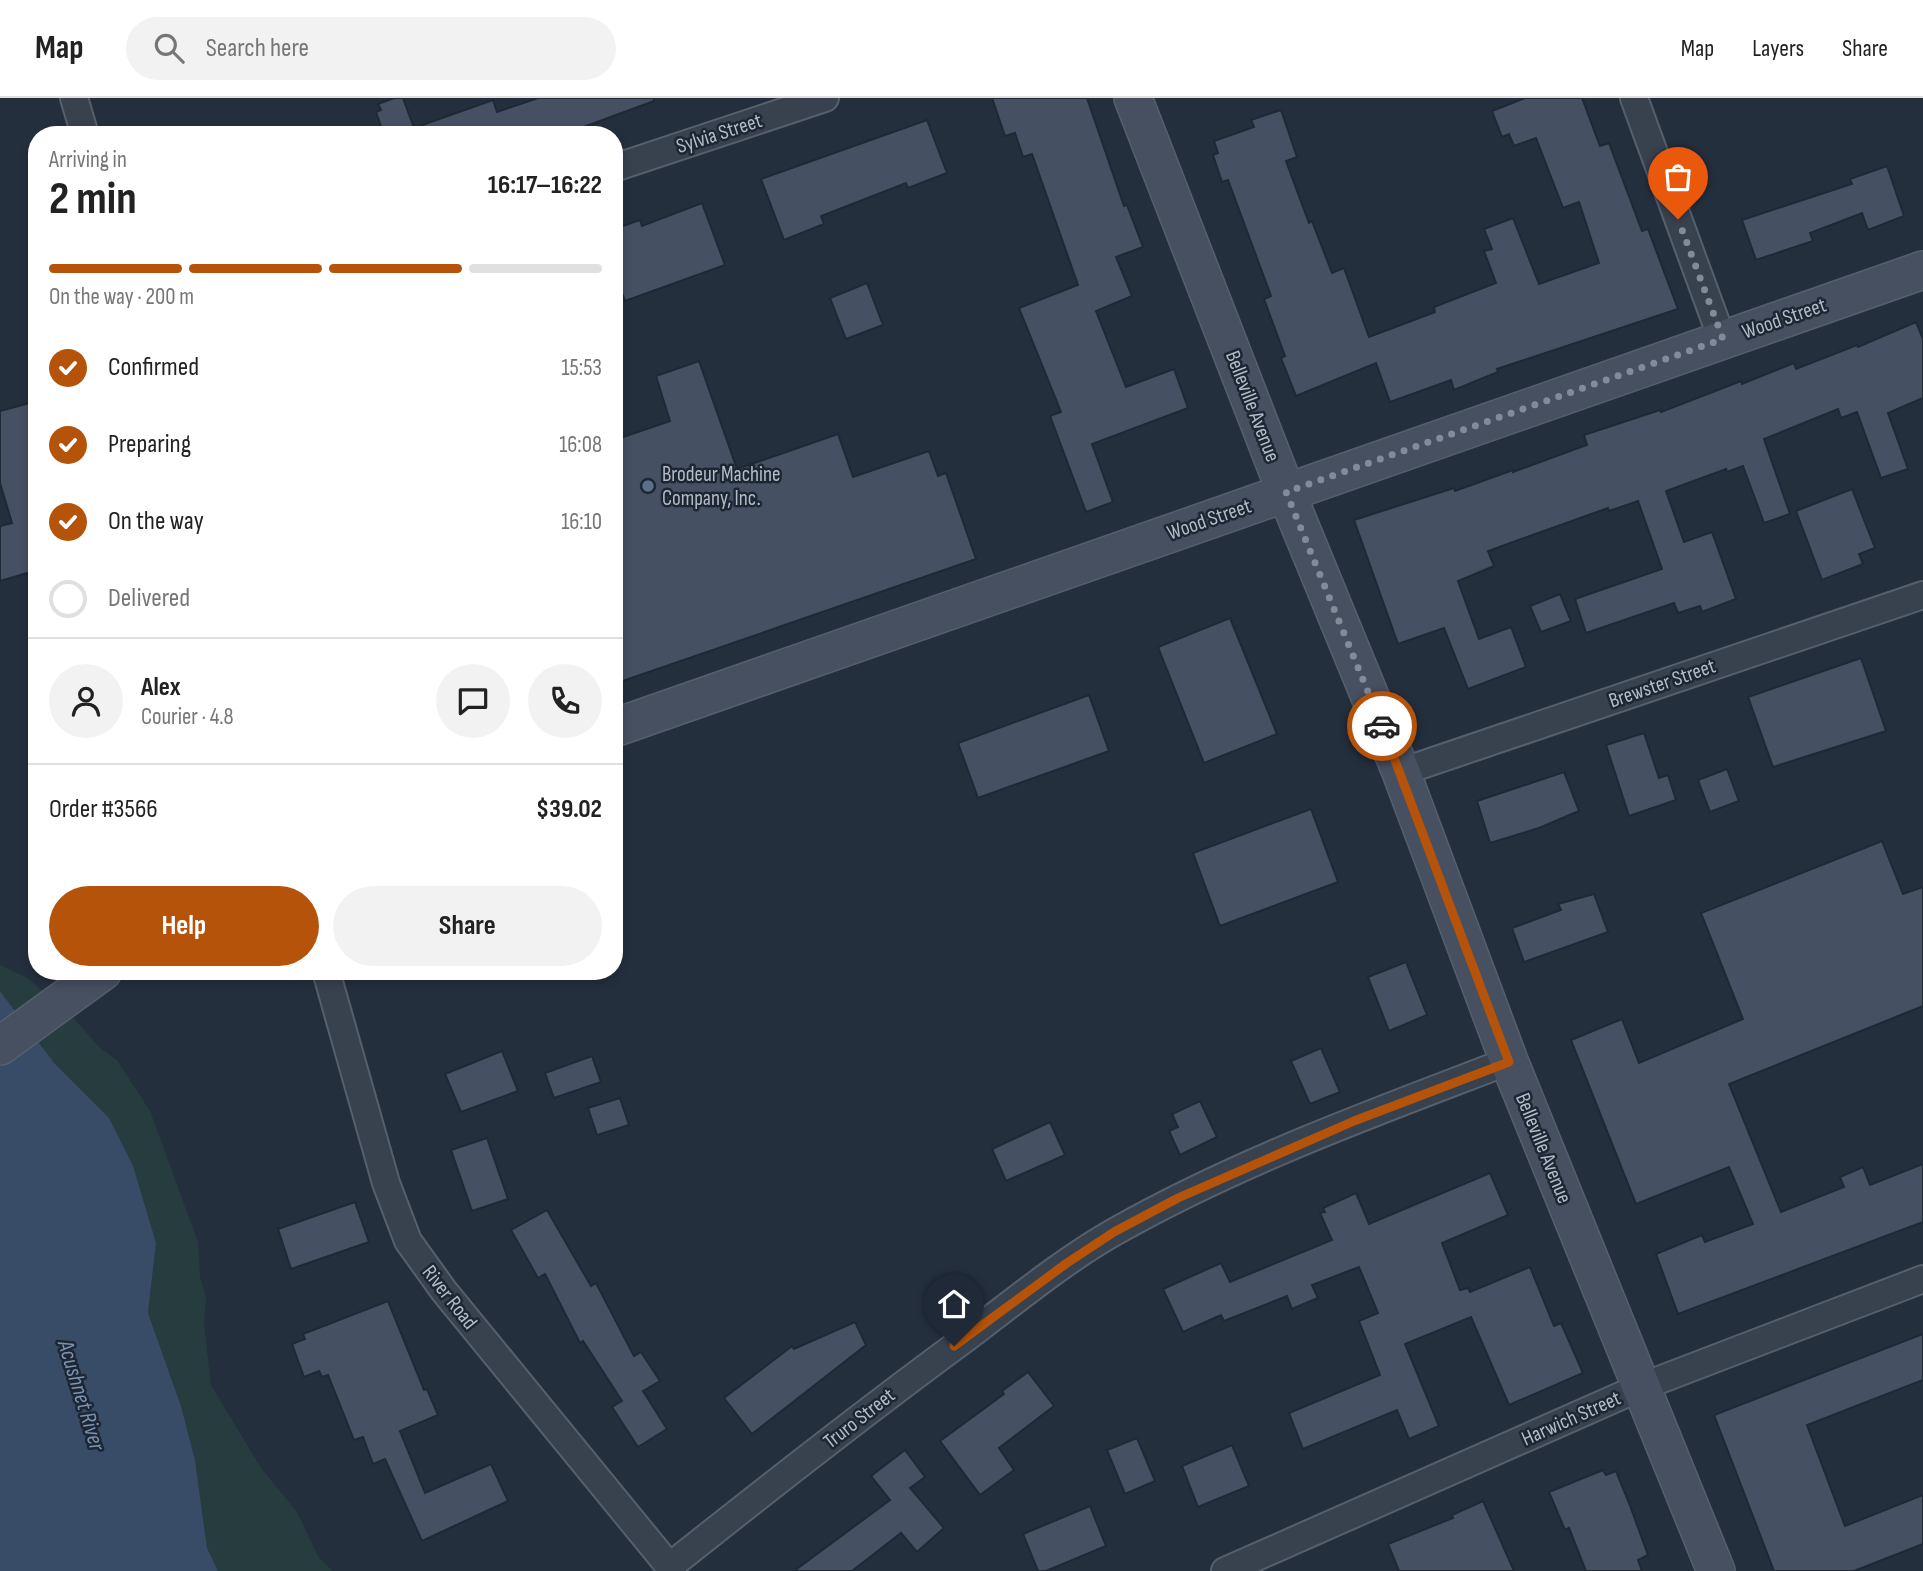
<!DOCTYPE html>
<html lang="en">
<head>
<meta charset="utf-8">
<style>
  body { margin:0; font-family:"Sofia Sans Condensed",sans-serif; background:#f2f2f2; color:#222; height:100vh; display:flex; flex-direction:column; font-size:26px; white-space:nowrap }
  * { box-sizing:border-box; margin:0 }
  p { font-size:23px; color:#767676 }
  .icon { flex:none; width:38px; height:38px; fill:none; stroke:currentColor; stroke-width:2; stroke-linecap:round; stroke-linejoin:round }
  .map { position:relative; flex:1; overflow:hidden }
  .side { position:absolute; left:28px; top:28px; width:595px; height:854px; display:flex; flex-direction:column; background:#fff; border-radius:28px; box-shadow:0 4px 10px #0003 }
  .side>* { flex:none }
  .pin { position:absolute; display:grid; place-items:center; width:60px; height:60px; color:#fff; margin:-72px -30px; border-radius:50% 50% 50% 0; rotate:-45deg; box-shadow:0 0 7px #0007 }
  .pin .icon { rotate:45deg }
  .courier { position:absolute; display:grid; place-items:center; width:70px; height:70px; margin:-35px; border:5px solid #b45309; border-radius:50%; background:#fff; color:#222; box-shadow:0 2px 9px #0007 }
  .overview em { font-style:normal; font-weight:700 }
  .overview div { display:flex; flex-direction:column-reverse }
  .overview { display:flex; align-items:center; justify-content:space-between; height:119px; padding:0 21px }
  h1 { font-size:46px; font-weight:700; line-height:52px }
  .bar { display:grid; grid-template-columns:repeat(4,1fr); gap:10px 7px; align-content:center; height:84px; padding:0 21px }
  .bar i { height:9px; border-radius:5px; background:#e0e0e0 }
  .bar .selected { background:#b45309 }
  .bar p { grid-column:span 4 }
  .line { display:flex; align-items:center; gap:18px; padding:0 21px; border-top:2px solid #e0e0e0 }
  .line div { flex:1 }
  .round { display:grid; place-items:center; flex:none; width:74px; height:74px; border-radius:37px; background:#f2f2f2 }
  ol { padding:0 21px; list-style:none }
  li { display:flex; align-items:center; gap:21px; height:77px }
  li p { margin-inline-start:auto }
  li .icon { padding:7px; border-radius:50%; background:#b45309; color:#fff; stroke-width:4 }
  li:last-child { color:#767676 }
  li i { width:38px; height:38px; border:4px solid #e0e0e0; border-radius:50% }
  .action { display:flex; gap:14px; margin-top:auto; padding:14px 21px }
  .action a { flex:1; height:80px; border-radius:42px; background:#b45309; color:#fff; font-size:28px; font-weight:700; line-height:80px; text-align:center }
  .action a+a { background:#f2f2f2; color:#222 }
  header { display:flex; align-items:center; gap:42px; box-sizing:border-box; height:98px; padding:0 35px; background:#fff; border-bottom:2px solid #e0e0e0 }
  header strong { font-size:33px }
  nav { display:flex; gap:38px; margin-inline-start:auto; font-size:24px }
  .search { width:490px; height:63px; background:#f2f2f2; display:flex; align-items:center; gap:18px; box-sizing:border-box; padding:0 24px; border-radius:38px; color:#767676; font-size:26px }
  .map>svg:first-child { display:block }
  .green { fill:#263c3f }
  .water { fill:#394c67 }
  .building { fill:#455162; stroke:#1f2835; stroke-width:2 }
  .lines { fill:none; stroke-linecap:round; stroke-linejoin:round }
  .street-casing { stroke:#565f6c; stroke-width:30 }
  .secondary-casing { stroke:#565f6c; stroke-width:40 }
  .street { stroke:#38414e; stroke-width:26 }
  .secondary { stroke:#465061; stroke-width:37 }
  .done { stroke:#828b98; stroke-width:7; stroke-dasharray:0 12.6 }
  .route { stroke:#b45309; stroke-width:9 }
  .service-dot { fill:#5c6f8a; stroke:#1d2633; stroke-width:2.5 }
  .labels { text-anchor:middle; stroke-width:5; stroke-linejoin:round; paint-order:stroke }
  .street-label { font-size:21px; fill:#b4bcc9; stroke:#1d2633 }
  .poi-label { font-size:21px; fill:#b4bcc9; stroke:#1d2633; text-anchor:start }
  .water-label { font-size:23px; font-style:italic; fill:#7c92b1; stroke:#1d2633 }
</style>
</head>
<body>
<header>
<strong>Map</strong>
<div class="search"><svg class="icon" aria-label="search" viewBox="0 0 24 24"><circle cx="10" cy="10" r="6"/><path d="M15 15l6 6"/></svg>Search here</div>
<nav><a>Map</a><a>Layers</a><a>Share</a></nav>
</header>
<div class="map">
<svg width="1923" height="1473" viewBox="0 0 1923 1473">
  <rect width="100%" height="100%" fill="#242f3e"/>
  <polygon class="green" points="0,867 29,881 69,915 100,950 117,962 150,1013 198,1144 200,1179 206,1199 204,1225 211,1287 261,1370 297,1414 319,1460 333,1473 218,1473 207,1450 195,1362 181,1308 148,1215 156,1145 109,1020 55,966 0,893"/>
  <polygon class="water" points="0,893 55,966 109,1020 133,1068 156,1145 148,1215 181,1308 195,1362 207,1450 218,1473 0,1473"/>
  <g class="building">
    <polygon points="394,0 403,0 414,30 493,2 497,14 538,0 654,0 654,3 562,37 384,37 376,14 381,12 378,6"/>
    <polygon points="992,0 1087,0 1124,108 1127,107 1143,149 1116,159 1132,198 1096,213 1126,289 1174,271 1188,310 1092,346 1113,404 1086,414 1050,318 1061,314 1019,210 1078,187 1032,56 1023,59 1015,35 1005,38"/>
    <polygon points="1525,0 1582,0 1600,48 1609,45 1642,133 1648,131 1678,211 1497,271 1498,274 1454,292 1451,282 1390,304 1376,265 1296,298 1281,260 1285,258 1264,201 1271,198 1228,82 1222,84 1213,57 1218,55 1214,43 1254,29 1251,22 1281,12 1297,59 1286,63 1309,125 1312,123 1332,175 1344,170 1369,239 1435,214 1434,209 1496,185 1484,153 1492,151 1484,131 1513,120 1539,186 1599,165 1579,104 1563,110 1536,40 1514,48 1509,36 1502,39 1492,13"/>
    <polygon points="927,22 947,75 908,90 906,85 821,118 824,126 784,142 761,81"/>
    <polygon points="1887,68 1904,118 1868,132 1862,115 1810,135 1813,143 1756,162 1742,122 1852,86 1850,81"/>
    <polygon points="702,105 725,167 625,203 614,174 614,131 640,122 642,128"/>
    <polygon points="867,185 883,227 846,241 830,200"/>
    <polygon points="1916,224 1923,241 1923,300 1888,315 1908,371 1881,380 1857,314 1841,320 1838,311 1764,341 1790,416 1764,425 1743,368 1727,374 1726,371 1666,393 1684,444 1712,434 1736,501 1702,514 1700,508 1678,515 1674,505 1586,535 1575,501 1662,471 1638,403 1609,413 1608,410 1488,453 1494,468 1458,483 1479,541 1511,529 1526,569 1468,591 1444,530 1398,546 1354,422 1454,390 1455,393 1513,372 1513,374 1587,347 1584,337 1660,312 1661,314 1741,283 1742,286 1794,265 1796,271 1857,247 1858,249"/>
    <polygon points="699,263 737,371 838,336 853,379 929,353 938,378 946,375 976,461 614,586 614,342 670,323 656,278"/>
    <polygon points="37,303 37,484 30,485 27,475 0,483 0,428 12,425 0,385 0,313"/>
    <polygon points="1852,391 1875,450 1859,456 1863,466 1822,482 1796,413"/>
    <polygon points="1560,496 1571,523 1541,534 1530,508"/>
    <polygon points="1230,520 1277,636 1204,665 1158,549"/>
    <polygon points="1861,560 1886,633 1773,669 1748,599"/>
    <polygon points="1089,597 1109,653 978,700 958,645"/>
    <polygon points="1644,635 1659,680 1668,677 1676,702 1629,718 1606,647"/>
    <polygon points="1727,671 1739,703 1710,714 1698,682"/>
    <polygon points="1564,674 1579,713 1539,730 1490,745 1477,703"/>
    <polygon points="1311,711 1338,784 1220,828 1193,755"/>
    <polygon points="1882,743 1903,796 1923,789 1923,908 1729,986 1781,1114 1844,1089 1840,1079 1863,1069 1870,1087 1923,1066 1923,1124 1678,1216 1656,1156 1702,1137 1705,1144 1753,1126 1729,1069 1636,1106 1571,942 1622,921 1639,965 1743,921 1701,815"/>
    <polygon points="1594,796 1608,834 1524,864 1512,830 1561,812 1558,806"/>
    <polygon points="1406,864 1427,917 1389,933 1368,879"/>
    <polygon points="1321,950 1340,994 1310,1006 1291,963"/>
    <polygon points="502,953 518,993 461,1014 445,976"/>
    <polygon points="592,958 601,984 554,1000 545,975"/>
    <polygon points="620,1000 629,1027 597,1037 588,1010"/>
    <polygon points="1200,1003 1217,1039 1180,1057 1169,1033 1178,1029 1172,1016"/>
    <polygon points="1050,1024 1065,1057 1006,1083 992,1051"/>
    <polygon points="487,1040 508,1101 472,1113 451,1052"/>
    <polygon points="1490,1075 1508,1117 1442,1145 1460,1192 1468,1190 1470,1194 1530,1169 1554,1228 1561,1225 1583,1275 1509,1307 1471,1219 1405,1246 1439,1328 1409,1341 1397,1312 1303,1351 1289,1315 1380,1277 1359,1223 1378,1215 1359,1169 1312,1187 1318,1200 1292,1211 1287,1198 1224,1223 1221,1217 1183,1234 1163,1191 1221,1165 1230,1184 1332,1142 1320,1115 1325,1114 1323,1110 1356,1095 1369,1126"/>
    <polygon points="355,1104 369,1144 291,1171 278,1131"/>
    <polygon points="547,1112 591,1188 596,1185 634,1258 641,1254 660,1283 643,1293 667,1331 638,1349 612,1309 622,1303 583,1243 580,1245 545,1176 538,1180 511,1132"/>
    <polygon points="388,1203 424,1292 427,1291 438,1317 400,1333 425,1395 491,1366 508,1403 422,1443 385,1361 373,1366 363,1339 354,1342 328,1277 322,1279 319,1273 304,1279 292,1246 305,1241 303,1236"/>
    <polygon points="855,1224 866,1247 752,1336 724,1300 792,1248 794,1251"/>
    <polygon points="1923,1236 1923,1282 1807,1327 1845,1428 1923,1397 1923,1446 1854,1473 1774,1473 1714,1317"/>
    <polygon points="1028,1274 1054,1308 999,1350 1014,1372 980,1397 940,1343 1004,1296 1002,1293"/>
    <polygon points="1137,1340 1155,1383 1125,1396 1107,1352"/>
    <polygon points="1232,1347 1249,1388 1198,1409 1182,1368"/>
    <polygon points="905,1352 925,1379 910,1390 944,1430 917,1454 901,1435 852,1473 794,1473 890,1402 871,1378"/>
    <polygon points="1603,1372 1606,1377 1616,1373 1629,1405 1648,1457 1638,1462 1642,1473 1586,1473 1569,1430 1565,1432 1549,1394"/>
    <polygon points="1483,1403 1514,1473 1399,1473 1388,1446 1453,1420 1452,1417"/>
    <polygon points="1090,1408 1106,1448 1046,1473 1038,1473 1023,1436"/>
  </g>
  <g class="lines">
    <g class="street-casing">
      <g id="street">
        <polyline points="74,0 85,37"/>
        <polyline points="1634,0 1722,241"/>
        <polyline points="614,70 825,0"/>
        <polyline points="1401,674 1923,497"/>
        <polyline points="326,873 386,1085 408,1143 444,1193 673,1473"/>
        <path d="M669 1469C767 1391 865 1314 966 1240 1015 1203 1063 1163 1116 1133 1240 1063 1376 1014 1509 963"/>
        <polyline points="1225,1473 1641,1289 1923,1181"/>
      </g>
    </g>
    <g class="secondary-casing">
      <g id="secondary">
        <polyline points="1133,0 1286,394 1401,674 1509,963 1716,1473"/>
        <polyline points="614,630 1923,172"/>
        <polyline points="0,948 103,873"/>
      </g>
    </g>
    <use href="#street" class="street"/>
    <use href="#secondary" class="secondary"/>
  </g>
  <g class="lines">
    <polyline class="done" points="1382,628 1286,394 1723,241 1678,121"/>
    <polyline class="route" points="954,1248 1067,1165 1114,1134 1178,1100 1354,1023 1509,964 1382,628"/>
  </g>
  <circle class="service-dot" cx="648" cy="388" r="7"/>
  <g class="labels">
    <g class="street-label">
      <text transform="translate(719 35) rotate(-18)" y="7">Sylvia Street</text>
      <text transform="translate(1784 220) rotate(-19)" y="7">Wood Street</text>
      <text transform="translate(1253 308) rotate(69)" y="7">Belleville Avenue</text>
      <text transform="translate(1209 421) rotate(-19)" y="7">Wood Street</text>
      <text transform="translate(1662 585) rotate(-19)" y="7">Brewster Street</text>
      <text transform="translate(1544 1050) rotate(68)" y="7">Belleville Avenue</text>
      <text transform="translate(450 1199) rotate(52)" y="7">River Road</text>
      <text transform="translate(859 1320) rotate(-38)" y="7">Truro Street</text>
      <text transform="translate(1571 1320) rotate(-24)" y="7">Harwich Street</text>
    </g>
    <g class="poi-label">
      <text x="662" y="383">Brodeur Machine<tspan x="662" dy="24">Company, Inc.</tspan></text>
    </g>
    <g class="water-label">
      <text transform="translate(82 1297) rotate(73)" y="8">Acushnet River</text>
    </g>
  </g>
</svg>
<div class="pin" style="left:1678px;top:121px;background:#ea580c"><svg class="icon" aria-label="bag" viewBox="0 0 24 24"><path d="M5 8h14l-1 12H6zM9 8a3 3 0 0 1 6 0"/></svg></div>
<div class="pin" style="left:954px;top:1248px;background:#1f2937"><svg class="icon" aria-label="home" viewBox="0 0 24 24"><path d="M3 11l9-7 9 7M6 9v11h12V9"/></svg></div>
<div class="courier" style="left:1382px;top:628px"><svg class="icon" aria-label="car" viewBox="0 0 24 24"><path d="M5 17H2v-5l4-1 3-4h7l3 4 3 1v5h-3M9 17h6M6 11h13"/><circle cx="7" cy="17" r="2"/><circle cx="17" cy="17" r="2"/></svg></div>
<section class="side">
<div class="overview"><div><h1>2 min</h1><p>Arriving in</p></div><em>16:17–16:22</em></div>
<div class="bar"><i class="selected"></i><i class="selected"></i><i class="selected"></i><i></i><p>On the way · 200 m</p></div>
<ol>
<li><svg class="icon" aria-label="check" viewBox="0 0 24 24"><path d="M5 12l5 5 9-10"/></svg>Confirmed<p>15:53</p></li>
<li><svg class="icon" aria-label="check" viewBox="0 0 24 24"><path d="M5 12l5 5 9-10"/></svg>Preparing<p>16:08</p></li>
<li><svg class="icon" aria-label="check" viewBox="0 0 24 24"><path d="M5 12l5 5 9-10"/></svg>On the way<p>16:10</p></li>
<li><i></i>Delivered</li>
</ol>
<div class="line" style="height:126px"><a class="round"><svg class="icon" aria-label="person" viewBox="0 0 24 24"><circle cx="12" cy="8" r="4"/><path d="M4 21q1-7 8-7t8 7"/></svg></a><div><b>Alex</b><p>Courier · 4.8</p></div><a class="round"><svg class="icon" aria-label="chat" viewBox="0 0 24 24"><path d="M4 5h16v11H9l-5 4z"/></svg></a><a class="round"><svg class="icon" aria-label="phone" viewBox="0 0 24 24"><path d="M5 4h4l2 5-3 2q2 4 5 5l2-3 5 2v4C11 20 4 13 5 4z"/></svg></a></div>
<div class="line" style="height:91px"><div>Order #3566</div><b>$39.02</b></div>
<div class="action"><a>Help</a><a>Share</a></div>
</section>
</div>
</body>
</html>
